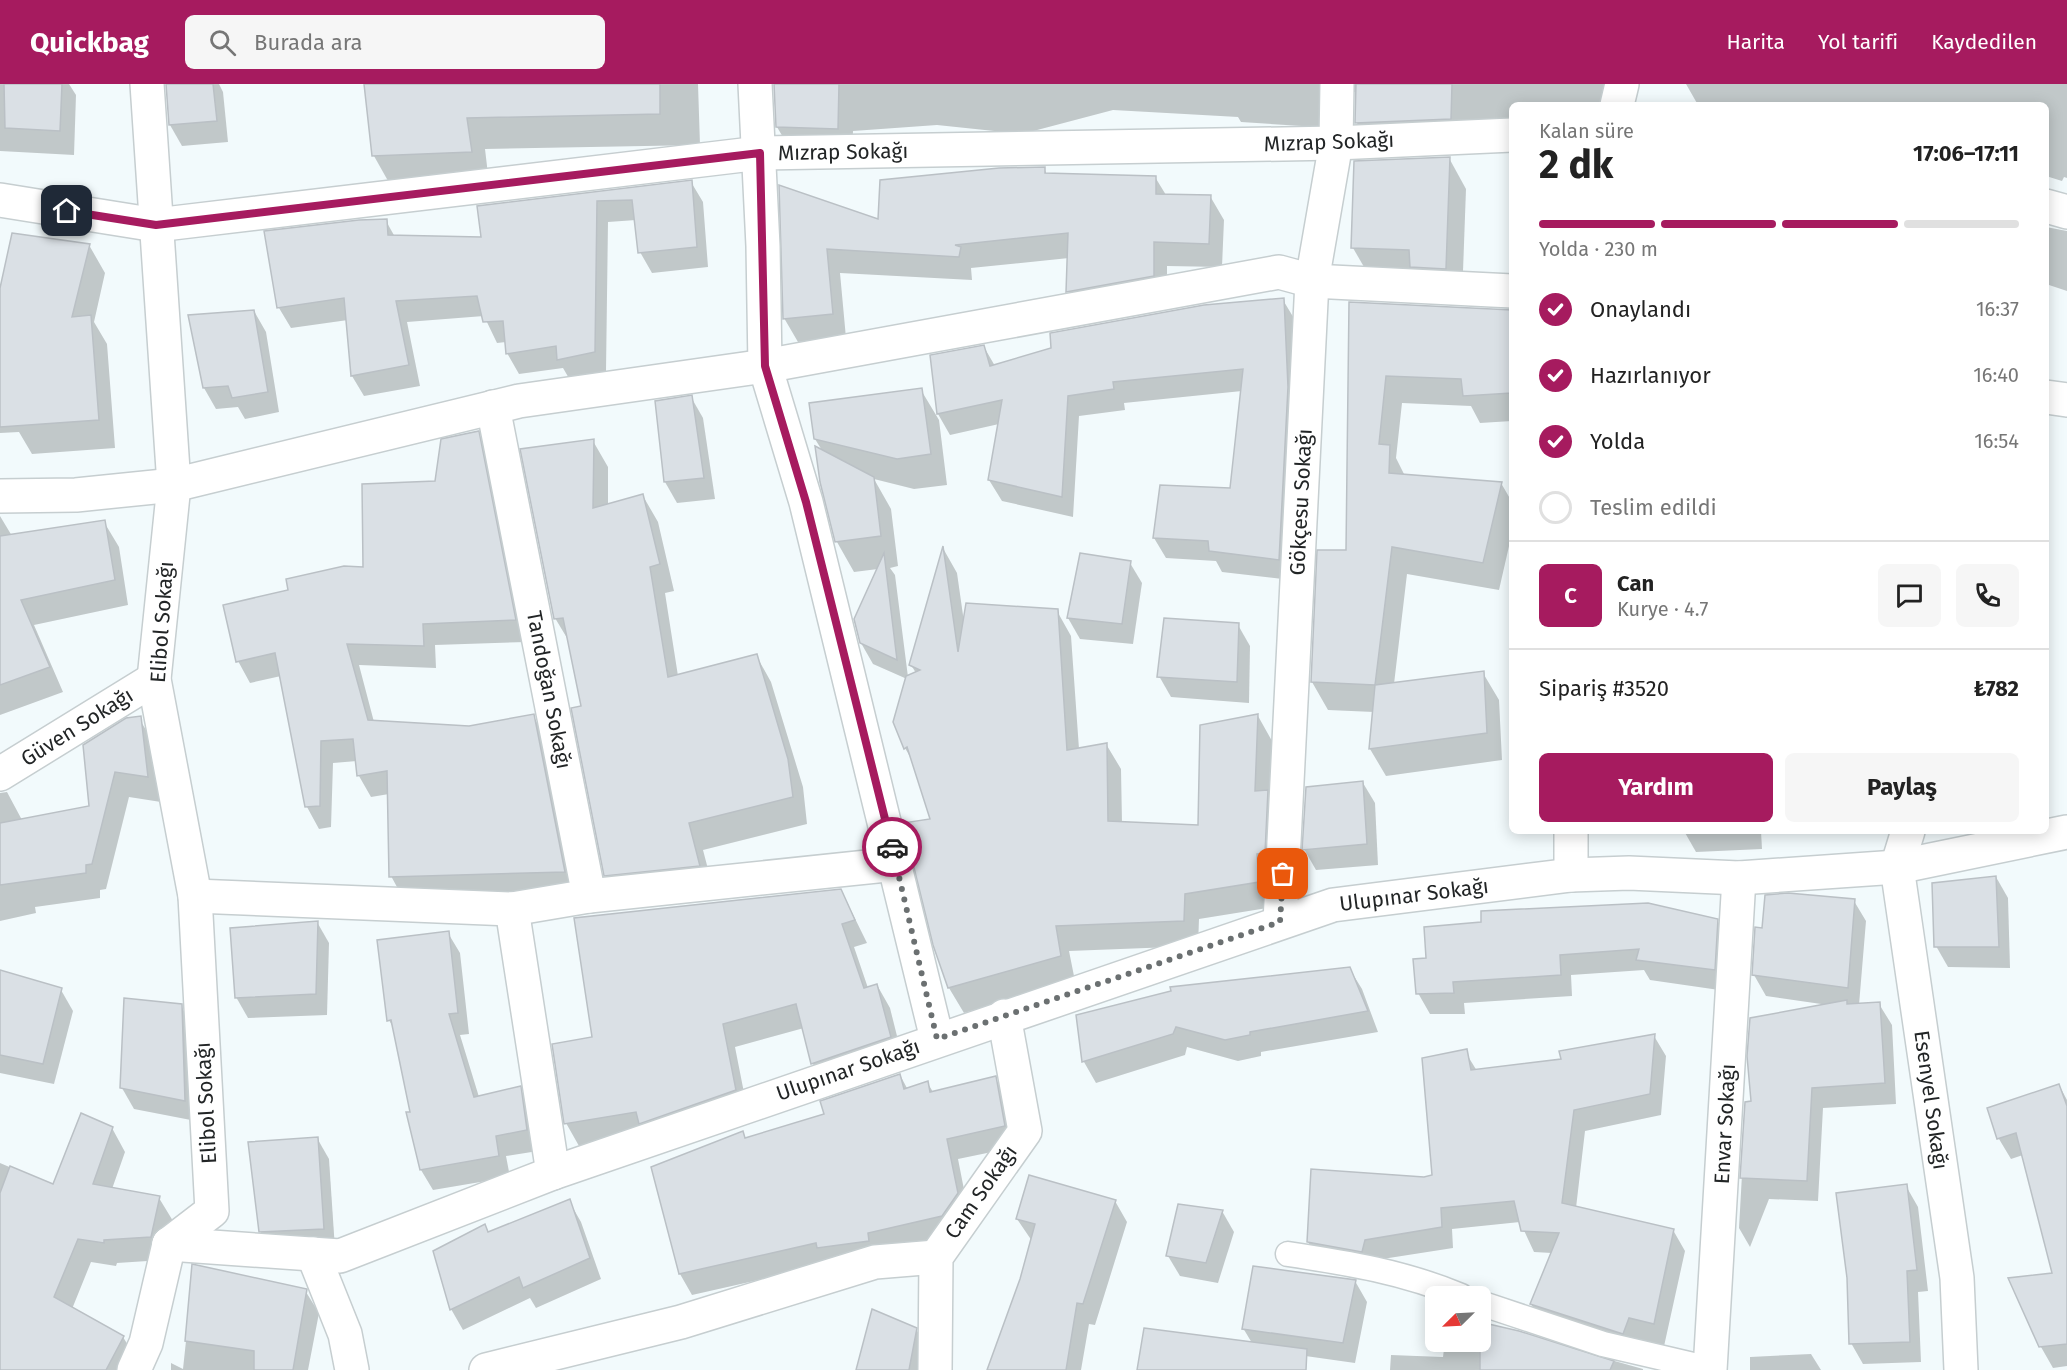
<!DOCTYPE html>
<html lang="tr">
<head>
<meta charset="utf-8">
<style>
  body { margin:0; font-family:"Fira Sans",sans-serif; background:#f6f6f6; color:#222; height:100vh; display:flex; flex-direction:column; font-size:22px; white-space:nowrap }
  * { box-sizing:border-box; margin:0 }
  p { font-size:20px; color:#767676 }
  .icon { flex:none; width:33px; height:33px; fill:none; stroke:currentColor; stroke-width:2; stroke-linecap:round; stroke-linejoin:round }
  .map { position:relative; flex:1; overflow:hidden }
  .side { position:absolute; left:1509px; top:18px; width:540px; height:732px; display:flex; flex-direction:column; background:#fff; border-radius:9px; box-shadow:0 3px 15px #0003 }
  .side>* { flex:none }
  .needle { width:39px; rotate:246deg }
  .buttons { position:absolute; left:1425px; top:1202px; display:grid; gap:12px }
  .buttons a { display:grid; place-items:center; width:66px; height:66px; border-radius:9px; background:#fff; box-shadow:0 3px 15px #0003; font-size:30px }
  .pin { position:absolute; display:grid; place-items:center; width:51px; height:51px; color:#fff; margin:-26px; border-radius:12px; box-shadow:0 3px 9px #0006 }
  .courier { position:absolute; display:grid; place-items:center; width:60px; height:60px; margin:-30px; border:4px solid #a61b5f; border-radius:50%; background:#fff; color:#222; box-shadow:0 2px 8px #0007 }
  .overview em { font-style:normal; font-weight:700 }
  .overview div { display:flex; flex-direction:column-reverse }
  .overview { display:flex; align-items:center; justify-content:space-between; height:102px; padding:0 30px }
  h1 { font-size:39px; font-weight:700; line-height:45px }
  .bar { display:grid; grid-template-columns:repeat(4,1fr); gap:9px 6px; align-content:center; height:72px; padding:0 30px }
  .bar i { height:8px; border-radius:4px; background:#e0e0e0 }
  .bar .selected { background:#a61b5f }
  .bar p { grid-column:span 4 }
  .line { display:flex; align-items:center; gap:15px; padding:0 30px; border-top:2px solid #e0e0e0 }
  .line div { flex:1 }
  .round { display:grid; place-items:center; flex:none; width:63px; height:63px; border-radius:9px; background:#f6f6f6 }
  ol { padding:0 30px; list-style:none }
  li { display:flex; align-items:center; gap:18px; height:66px }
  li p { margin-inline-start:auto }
  li .icon { padding:6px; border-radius:50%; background:#a61b5f; color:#fff; stroke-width:4 }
  li:last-child { color:#767676 }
  li i { width:33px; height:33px; border:3px solid #e0e0e0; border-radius:50% }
  .cta { display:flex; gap:12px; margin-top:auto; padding:12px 30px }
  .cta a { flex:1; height:69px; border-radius:9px; background:#a61b5f; color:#fff; font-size:24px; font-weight:700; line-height:69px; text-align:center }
  .cta a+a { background:#f6f6f6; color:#222 }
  header { display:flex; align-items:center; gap:36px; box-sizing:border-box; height:84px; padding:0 30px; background:#a61b5f; color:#fff }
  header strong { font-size:28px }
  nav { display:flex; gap:33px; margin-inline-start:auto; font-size:21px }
  .search { width:420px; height:54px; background:#f6f6f6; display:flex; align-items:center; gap:15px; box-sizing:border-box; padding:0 21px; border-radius:9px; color:#767676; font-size:22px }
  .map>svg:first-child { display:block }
  .shadow { fill:#0003 }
  .building { fill:#dae0e5; stroke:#bac0c5; stroke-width:1.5 }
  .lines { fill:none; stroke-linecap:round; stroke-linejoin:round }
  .service-casing { stroke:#c6ced0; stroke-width:27 }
  .minor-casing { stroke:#c6ced0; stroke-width:36 }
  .service { stroke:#fff; stroke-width:24 }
  .minor { stroke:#fff; stroke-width:33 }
  .done { stroke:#6b7071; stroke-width:6; stroke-dasharray:0 10.8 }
  .route { stroke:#a61b5f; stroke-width:8 }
  .labels { text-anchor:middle; stroke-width:4.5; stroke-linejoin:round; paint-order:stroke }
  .street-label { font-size:21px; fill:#222526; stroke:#fff }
</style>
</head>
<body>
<header>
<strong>Quickbag</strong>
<div class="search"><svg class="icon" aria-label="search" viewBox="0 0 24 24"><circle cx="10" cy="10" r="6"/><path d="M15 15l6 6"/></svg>Burada ara</div>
<nav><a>Harita</a><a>Yol tarifi</a><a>Kaydedilen</a></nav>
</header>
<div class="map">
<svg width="2067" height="1286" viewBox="0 0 2067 1286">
  <rect width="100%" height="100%" fill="#f2fafc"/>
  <g class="shadow">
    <polygon points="0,0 69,0 76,11 74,71 0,67"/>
    <polygon points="167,0 219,0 223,8 228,58 182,62 170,41"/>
    <polygon points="365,0 698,0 700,61 485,65 489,99 392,104 374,72"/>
    <polygon points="774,0 1610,0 1609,21 1512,21 1512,42 1372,66 1357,39 1356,8 1353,8 1333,44 1241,38 1238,33 1113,26 1022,50 937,41 853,47 852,71 793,70 777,43"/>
    <polygon points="1686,0 2067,0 2067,94 2064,93 2062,97 2046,92 2046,21 1698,21"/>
    <polygon points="1449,74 1466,105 1462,215 1371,195 1353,164"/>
    <polygon points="1044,84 1047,91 1155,93 1166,111 1210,112 1224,136 1222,183 1167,182 1167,216 1082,231 1068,207 1069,174 971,184 972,196 840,189 846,254 798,258 784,234 780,103 879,137"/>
    <polygon points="691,98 703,118 708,183 652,189 640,168 636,136 608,138 606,288 570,296 563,284 519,290 507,269 506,258 497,259 484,232 407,238 420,302 364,312 352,292 348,236 291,244 279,224 386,137 395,153 483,155 479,123"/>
    <polygon points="2046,143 2067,147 2067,207 2046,200"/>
    <polygon points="89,161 105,189 94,238 107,260 115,364 32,370 19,348 0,349 0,212"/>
    <polygon points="1283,216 1295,236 1291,496 1222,488 1216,477 1166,474 1154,454 1231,405 1242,307 1124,319 1125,326 1079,332 1073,433 1002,417 989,396 999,340 950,351 938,330 932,272 984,263 995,282"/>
    <polygon points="1350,219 1512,227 1512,337 1480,339 1471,322 1402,319 1396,374 1405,392 1501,399 1512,418 1512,449 1499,506 1407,490 1394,600 1483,589 1499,616 1502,676 1386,692 1370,665 1374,628 1328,626 1312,598 1347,467"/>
    <polygon points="254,227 266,248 279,328 245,335 238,323 216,325 204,304"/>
    <polygon points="921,306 939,336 947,401 914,405 874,395 891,425 898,482 890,484 895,491 908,593 916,589 911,581 944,466 957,489 964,538 1057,527 1071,552 1079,665 1106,660 1121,685 1122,739 1200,742 1258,632 1272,657 1270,713 1273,823 1199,835 1198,862 1069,867 1075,897 964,929 949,904 935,860 932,736 913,678 905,664 907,595 873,580 861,559 878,485 854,488 837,458 823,368 815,355"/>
    <polygon points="691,313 703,334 715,415 677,419 665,398"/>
    <polygon points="478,349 490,371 527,558 435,561 436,584 359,581 374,638 469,643 533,632 546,654 577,809 403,814 391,792 389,710 371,713 359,692 357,677 333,679 331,743 319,745 307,723 281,592 250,599 238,577 290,507 365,485"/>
    <polygon points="593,357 608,383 608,421 643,412 658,438 674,507 665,509 678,592 756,571 771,598 803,703 807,740 703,766 714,808 621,818 606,791 583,624 570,559 555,534"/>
    <polygon points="0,432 12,452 104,438 119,463 128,521 34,541 63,608 0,631"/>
    <polygon points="1130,479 1142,499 1133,560 1080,555 1068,534"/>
    <polygon points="1238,541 1250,562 1249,619 1171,613 1159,592"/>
    <polygon points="140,636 155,661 161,718 129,713 106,805 100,806 100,814 35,823 36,829 0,837 0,709 7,708 22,736 91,723"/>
    <polygon points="1363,699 1375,719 1378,781 1316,786 1304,765"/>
    <polygon points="1761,747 1762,765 1696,768 1684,747"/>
    <polygon points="1996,793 2008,814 2010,884 1948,883 1936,862"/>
    <polygon points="841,806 867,859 854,863 868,904 877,901 890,924 903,976 826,1003 813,980 804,944 735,963 748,1029 579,1062 566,1039 594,954"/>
    <polygon points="1854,817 1866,837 1859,921 1879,920 1892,941 1896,1020 1823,1024 1818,1117 1769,1115 1750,1163 1739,1144 1746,1019 1752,1019 1828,921 1766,912 1754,891"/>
    <polygon points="1717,836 1729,857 1726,907 1650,896 1644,886 1571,891 1572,912 1464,919 1465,930 1430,930 1418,909 1428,875"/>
    <polygon points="317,838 329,859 327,931 248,934 236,913"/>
    <polygon points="448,849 460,869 469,950 460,951 479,1013 520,1004 532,1025 538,1067 506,1072 510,1093 433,1106 421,1086 395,947 389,936"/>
    <polygon points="1349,884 1362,905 1378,948 1261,968 1261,972 1238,977 1187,963 1185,971 1096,999 1084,978 1077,932"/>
    <polygon points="0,891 61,906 73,927 54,1000 0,989"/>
    <polygon points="181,922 193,943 196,1037 134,1025 122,1004"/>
    <polygon points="1654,952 1666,972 1661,1031 1585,1047 1576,1124 1673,1146 1685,1167 1661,1276 1543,1241 1531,1220 1552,1169 1534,1168 1520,1138 1452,1145 1453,1164 1376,1176 1320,1179 1308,1158 1424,1095 1434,1092 1466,969 1477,987 1563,976"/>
    <polygon points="900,991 908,1006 927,998 933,1008 995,994 1007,1015 1016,1063 958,1075 969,1131 954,1152 692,1211 680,1190 652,1084 743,1048 746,1055 826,1031"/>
    <polygon points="2059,1001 2067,1016 2067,1282 2053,1284 2041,1263 2054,1190 2023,1071 2011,1075 1999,1055 1989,1025"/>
    <polygon points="112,1044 125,1068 112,1105 159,1114 173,1137 163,1176 117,1179 116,1182 91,1178 72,1225 123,1253 137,1276 131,1286 0,1286 0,1079 54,1102"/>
    <polygon points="317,1054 329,1075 335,1165 272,1168 260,1147"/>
    <polygon points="1906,1102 1918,1123 1928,1207 1918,1208 1921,1278 1863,1280 1851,1259"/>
    <polygon points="569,1117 581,1138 601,1195 536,1224 530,1214 463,1246 451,1225 485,1142 489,1149"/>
    <polygon points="1115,1117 1127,1138 1095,1241 1089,1240 1081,1286 993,1286 1032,1157 1017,1135"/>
    <polygon points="1222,1127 1234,1148 1218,1199 1180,1192 1168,1172"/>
    <polygon points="194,1182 306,1208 319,1229 308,1286 171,1286 171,1279 183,1285"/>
    <polygon points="1355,1197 1367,1218 1355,1279 1263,1266 1270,1286 1139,1286 1252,1259 1243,1244"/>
    <polygon points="1480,1239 1643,1285 1643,1286 1390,1286 1391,1271 1443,1273 1445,1257 1480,1257"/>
    <polygon points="916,1245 928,1266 924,1286 857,1286"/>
    <polygon points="1811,1270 1821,1286 1750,1286 1750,1273"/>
  </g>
  <g class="building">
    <polygon points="4,0 62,0 60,47 5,44"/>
    <polygon points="166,0 213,0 217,37 169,41"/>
    <polygon points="364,0 660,0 660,30 467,34 472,68 372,72"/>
    <polygon points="774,0 839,0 838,45 776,43"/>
    <polygon points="1356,0 1452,0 1451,35 1355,39"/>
    <polygon points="1450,73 1446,185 1410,183 1409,166 1351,164 1354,77"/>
    <polygon points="1045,83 1045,89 1156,92 1156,110 1211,111 1209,160 1154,158 1154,192 1066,208 1068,149 955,161 961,163 959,173 827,165 833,230 783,235 779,101 878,135 880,96 999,84"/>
    <polygon points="692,96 697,163 638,169 632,116 597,117 595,268 557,276 556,262 506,270 503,237 483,238 477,212 396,217 409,281 351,292 344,214 277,224 264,147 359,136 387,135 388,151 481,153 477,122"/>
    <polygon points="12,149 90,160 72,233 91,231 99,336 0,343 0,204"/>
    <polygon points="1284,214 1288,303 1279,476 1209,467 1208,457 1153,454 1160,401 1230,404 1243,285 1113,298 1114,305 1068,312 1062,413 988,396 1002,316 937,330 930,271 984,261 990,282 1051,264 1050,249 1204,221"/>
    <polygon points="1349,218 1512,226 1512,309 1463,312 1461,295 1386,292 1379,360 1390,361 1389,389 1502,398 1483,479 1392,463 1375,601 1311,598 1317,466 1346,466"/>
    <polygon points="254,226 268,308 232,314 228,302 203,304 188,231"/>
    <polygon points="922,304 931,370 897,375 814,355 809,319"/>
    <polygon points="692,311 704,394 664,398 655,317"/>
    <polygon points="479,347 516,536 423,540 424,562 347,560 368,636 469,642 534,630 565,788 389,793 387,687 357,692 353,655 321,657 320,722 305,723 275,569 236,578 223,521 288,506 286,495 344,482 363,483 362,400 435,397 441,355"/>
    <polygon points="594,355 593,424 643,410 660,480 650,483 668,593 757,570 788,675 793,713 689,739 700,782 604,792 571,624 581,622 563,534 554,535 520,365"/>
    <polygon points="815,362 874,393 881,452 835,458 820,398"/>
    <polygon points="105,436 115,496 21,516 50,583 0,601 0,452"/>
    <polygon points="943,462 958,568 966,519 1058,525 1067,666 1107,659 1108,737 1198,741 1200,641 1258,630 1255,707 1268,706 1265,769 1257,770 1259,798 1185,810 1184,837 1056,842 1061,872 948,904 933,861 903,739 930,735 907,663 904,665 893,638 906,592 920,586 909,581"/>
    <polygon points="884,469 897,576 860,559 854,535"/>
    <polygon points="1080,469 1131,477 1122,540 1067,534"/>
    <polygon points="1164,534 1239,539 1237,598 1157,593"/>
    <polygon points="1484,587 1487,649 1369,665 1375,601"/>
    <polygon points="141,632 148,693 115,688 92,780 86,781 86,789 0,801 0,739 89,722 83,661 126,634"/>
    <polygon points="1363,697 1367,760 1302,766 1306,703"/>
    <polygon points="1996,792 1999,863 1934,863 1932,799"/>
    <polygon points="841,805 855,836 842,840 864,904 877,900 891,953 811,980 796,920 723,940 736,1006 639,1040 636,1028 564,1040 552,960 592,953 574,834"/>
    <polygon points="1788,809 1855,815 1848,904 1752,891 1755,843 1762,844 1765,811"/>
    <polygon points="1648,819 1718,835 1715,886 1636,876 1639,865 1560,871 1561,891 1453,898 1454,909 1416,910 1413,875 1426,874 1424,843 1481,838 1481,827"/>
    <polygon points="318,837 316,910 235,914 230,844"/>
    <polygon points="449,847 458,929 449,930 474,1013 521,1002 527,1046 496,1052 499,1072 420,1086 406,1028 410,1028 391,936 387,937 377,856"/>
    <polygon points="1350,883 1368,927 1250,948 1250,951 1225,956 1176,943 1173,950 1082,978 1076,931 1171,907 1170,903"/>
    <polygon points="0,886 62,904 43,980 0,971"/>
    <polygon points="124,914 182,920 185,1017 120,1004"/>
    <polygon points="1847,916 1847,920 1880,918 1885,999 1812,1004 1807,1097 1740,1094 1745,1018 1751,1017 1747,972 1750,934"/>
    <polygon points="1655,950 1650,1010 1574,1026 1562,1119 1674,1145 1654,1240 1629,1234 1623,1250 1530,1220 1559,1149 1521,1147 1514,1117 1441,1124 1442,1143 1365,1156 1362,1168 1307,1158 1311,1085 1424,1093 1432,1091 1422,974 1467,965 1471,986 1561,975 1559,967"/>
    <polygon points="900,990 904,1005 928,997 930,1008 996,992 1005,1042 947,1055 958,1109 942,1132 868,1149 869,1157 817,1164 816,1159 679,1190 651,1083 743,1047 745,1054 824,1030 820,1017"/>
    <polygon points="2059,1000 2067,1022 2067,1260 2039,1263 2008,1194 2052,1189 2016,1049 1997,1055 1987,1024"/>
    <polygon points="81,1029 113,1043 93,1100 160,1112 151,1153 104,1156 104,1159 78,1155 54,1213 124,1252 106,1286 0,1286 0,1109 10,1082 53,1100"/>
    <polygon points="318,1053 324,1145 259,1148 248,1058"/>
    <polygon points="1029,1091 1116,1116 1083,1220 1077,1219 1066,1286 987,1286 1020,1195 1035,1140 1016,1135"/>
    <polygon points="1907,1100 1917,1186 1907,1187 1910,1258 1849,1260 1847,1194 1836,1109"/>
    <polygon points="570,1115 590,1174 523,1204 519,1193 450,1226 433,1167 485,1140 488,1148"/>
    <polygon points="1178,1120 1223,1126 1206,1179 1166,1172"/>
    <polygon points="192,1180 307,1205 293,1286 254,1286 254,1267 185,1257"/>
    <polygon points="1253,1182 1356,1196 1343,1259 1242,1245"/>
    <polygon points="872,1225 917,1244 909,1286 856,1286"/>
    <polygon points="1480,1238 1519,1247 1614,1277 1610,1286 1480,1286"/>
    <polygon points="1144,1244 1307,1265 1306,1286 1137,1286"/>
  </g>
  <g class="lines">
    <g class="service-casing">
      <g id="service">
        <path d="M1288 1170C1348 1179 1404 1188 1461 1212"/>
        <polyline points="1480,1219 1603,1260 1710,1285"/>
      </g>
    </g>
    <g class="minor-casing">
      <g id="minor">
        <polyline points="147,0 174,401 154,595 195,812 212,1127 169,1160"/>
        <polyline points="755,0 763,162 765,282 806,418 937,955"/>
        <polyline points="1617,21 1622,0"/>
        <polyline points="0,116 156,141 760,69 1336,59 1512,51"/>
        <polyline points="2046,122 2067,128"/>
        <polyline points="2046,313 2067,316"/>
        <polyline points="493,323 589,812 512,825"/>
        <polyline points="0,412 76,411 174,401 519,317 765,282 1279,188 1312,197 1512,207"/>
        <polyline points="0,690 154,595"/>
        <polyline points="1571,747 1571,791"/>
        <polyline points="1908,747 1897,783 1957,1194 1961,1286"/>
        <polyline points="195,812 512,825 553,1089"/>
        <polyline points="589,812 896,780"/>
        <polyline points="1280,838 1312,197 1336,59 1337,0"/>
        <polyline points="169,1160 340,1172 553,1089 1333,821 1571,791 1629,789 1739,794 1897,783 2067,748"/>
        <polyline points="313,1170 345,1250 352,1286"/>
        <polyline points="134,1286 146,1259 169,1160"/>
        <polyline points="486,1286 681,1238 875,1178 936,1173"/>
        <polyline points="935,1286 936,1173 1025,1047 1004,932"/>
        <polyline points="1710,1286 1739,794"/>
      </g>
    </g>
    <use href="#service" class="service"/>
    <use href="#minor" class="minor"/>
  </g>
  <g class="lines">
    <polyline class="done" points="892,763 937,955 1280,838 1283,790"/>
    <polyline class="route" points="67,127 156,141 760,69 765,282 806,418 892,763"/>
  </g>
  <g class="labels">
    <g class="street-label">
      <text transform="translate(1329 58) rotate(-2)" y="7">Mızrap Sokağı</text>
      <text transform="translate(843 68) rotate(-1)" y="7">Mızrap Sokağı</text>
      <text transform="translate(1301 418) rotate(-87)" y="7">Gökçesu Sokağı</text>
      <text transform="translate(162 538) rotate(-86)" y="7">Elibol Sokağı</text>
      <text transform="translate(549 606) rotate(79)" y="7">Tandoğan Sokağı</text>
      <text transform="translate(77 643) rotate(-32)" y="7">Güven Sokağı</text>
      <text transform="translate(1414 811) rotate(-7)" y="7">Ulupınar Sokağı</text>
      <text transform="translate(848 986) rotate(-19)" y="7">Ulupınar Sokağı</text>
      <text transform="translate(1931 1016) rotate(82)" y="7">Esenyel Sokağı</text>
      <text transform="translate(206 1019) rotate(-93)" y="7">Elibol Sokağı</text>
      <text transform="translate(1725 1040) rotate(-87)" y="7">Envar Sokağı</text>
      <text transform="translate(981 1108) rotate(-55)" y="7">Cam Sokağı</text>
    </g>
  </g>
</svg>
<div class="buttons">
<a><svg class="needle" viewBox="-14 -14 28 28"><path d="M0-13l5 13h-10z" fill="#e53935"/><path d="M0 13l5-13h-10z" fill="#767676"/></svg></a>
</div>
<div class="pin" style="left:1283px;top:790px;background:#ea580c"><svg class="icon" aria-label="bag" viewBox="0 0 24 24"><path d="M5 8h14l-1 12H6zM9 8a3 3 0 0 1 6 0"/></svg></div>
<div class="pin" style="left:67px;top:127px;background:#1f2937"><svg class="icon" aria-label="home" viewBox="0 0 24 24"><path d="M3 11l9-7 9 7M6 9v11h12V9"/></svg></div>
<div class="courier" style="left:892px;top:763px"><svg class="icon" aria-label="car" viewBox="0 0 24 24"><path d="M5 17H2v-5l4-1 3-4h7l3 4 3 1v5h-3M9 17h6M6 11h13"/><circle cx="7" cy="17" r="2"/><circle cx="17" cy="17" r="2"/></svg></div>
<section class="side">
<div class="overview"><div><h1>2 dk</h1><p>Kalan süre</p></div><em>17:06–17:11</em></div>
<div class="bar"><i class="selected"></i><i class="selected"></i><i class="selected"></i><i></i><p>Yolda · 230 m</p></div>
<ol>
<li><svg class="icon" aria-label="check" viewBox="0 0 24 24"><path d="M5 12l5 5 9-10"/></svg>Onaylandı<p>16:37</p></li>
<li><svg class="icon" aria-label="check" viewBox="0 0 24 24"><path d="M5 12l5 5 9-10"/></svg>Hazırlanıyor<p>16:40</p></li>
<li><svg class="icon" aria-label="check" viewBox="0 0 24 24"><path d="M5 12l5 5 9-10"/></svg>Yolda<p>16:54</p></li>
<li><i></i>Teslim edildi</li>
</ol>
<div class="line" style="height:108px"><b class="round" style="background:#a61b5f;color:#fff">C</b><div><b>Can</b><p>Kurye · 4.7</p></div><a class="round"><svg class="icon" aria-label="chat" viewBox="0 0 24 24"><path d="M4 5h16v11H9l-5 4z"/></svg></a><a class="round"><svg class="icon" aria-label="phone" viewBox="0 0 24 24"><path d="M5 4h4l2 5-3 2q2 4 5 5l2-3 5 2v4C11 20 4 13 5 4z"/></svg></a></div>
<div class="line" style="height:78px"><div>Sipariş #3520</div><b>₺782</b></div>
<div class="cta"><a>Yardım</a><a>Paylaş</a></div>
</section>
</div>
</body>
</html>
